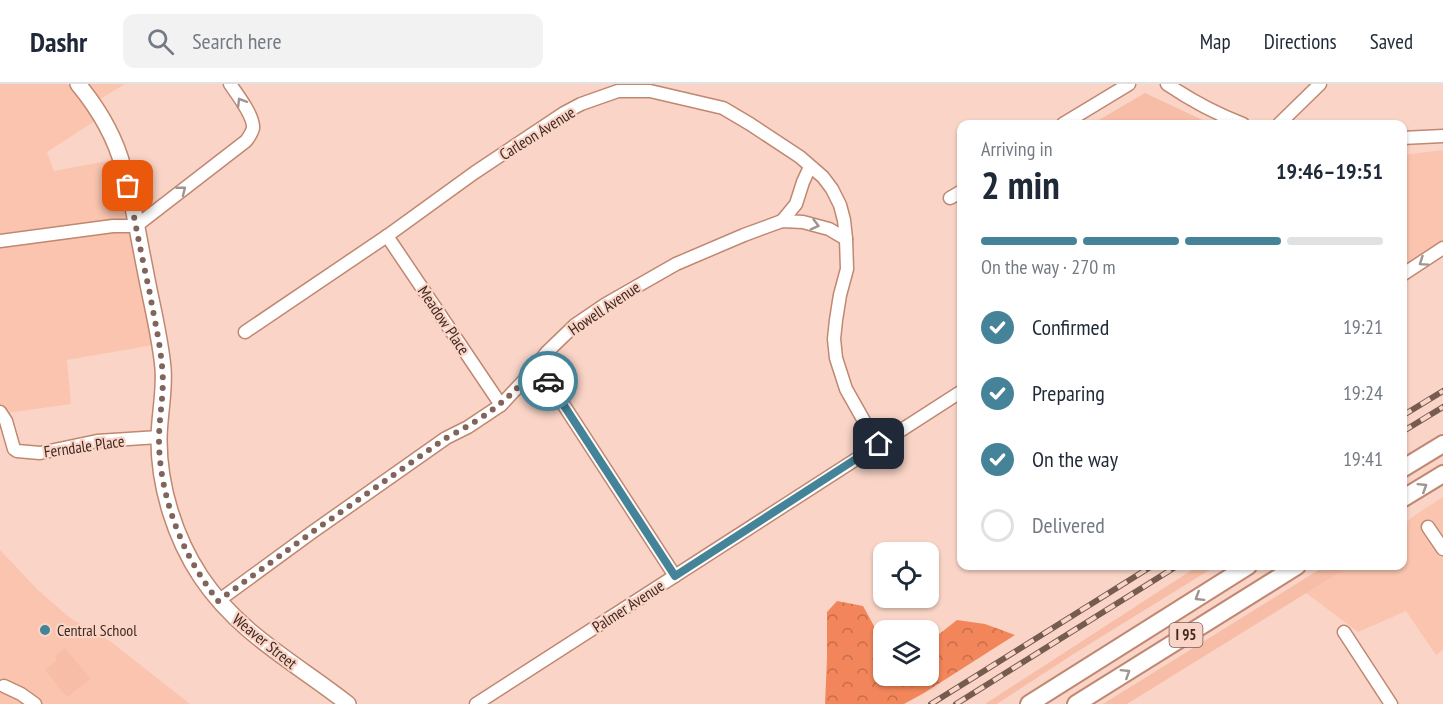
<!DOCTYPE html>
<html lang="en">
<head>
<meta charset="utf-8">
<style>
  body { margin:0; font-family:"PT Sans Narrow",sans-serif; background:#f2f2f3; color:#1f2937; height:100vh; display:flex; flex-direction:column; font-size:22px; white-space:nowrap }
  * { box-sizing:border-box; margin:0 }
  p { font-size:20px; color:#747a83 }
  .icon { flex:none; width:33px; height:33px; fill:none; stroke:currentColor; stroke-width:2; stroke-linecap:round; stroke-linejoin:round }
  .map { position:relative; flex:1; overflow:hidden }
  .panel { position:absolute; left:957px; top:36px; width:450px; height:450px; display:flex; flex-direction:column; background:#fff; border-radius:12px; box-shadow:0 2px 4px #0004 }
  .panel>* { flex:none }
  .buttons { position:absolute; left:873px; top:458px; display:grid; gap:12px }
  .buttons a { display:grid; place-items:center; width:66px; height:66px; border-radius:12px; background:#fff; box-shadow:0 2px 4px #0004; font-size:30px }
  .pin { position:absolute; display:grid; place-items:center; width:51px; height:51px; color:#fff; margin:-26px; border-radius:12px; box-shadow:0 3px 9px #0006 }
  .courier { position:absolute; display:grid; place-items:center; width:60px; height:60px; margin:-30px; border:4px solid #458398; border-radius:50%; background:#fff; color:#222; box-shadow:0 2px 8px #0007 }
  .head em { font-style:normal; font-weight:800 }
  .head div { display:flex; flex-direction:column-reverse }
  .head { display:flex; align-items:center; justify-content:space-between; height:102px; padding:0 24px }
  h1 { font-size:39px; font-weight:800; line-height:45px }
  .bar { display:grid; grid-template-columns:repeat(4,1fr); gap:9px 6px; align-content:center; height:72px; padding:0 24px }
  .bar i { height:8px; border-radius:4px; background:#e0e1e3 }
  .bar .on { background:#458398 }
  .bar p { grid-column:span 4 }
  ol { padding:0 24px; list-style:none }
  li { display:flex; align-items:center; gap:18px; height:66px }
  li p { margin-inline-start:auto }
  li .icon { padding:6px; border-radius:50%; background:#458398; color:#fff; stroke-width:4 }
  li:last-child { color:#747a83 }
  li i { width:33px; height:33px; border:3px solid #e0e1e3; border-radius:50% }
  header { display:flex; align-items:center; gap:36px; box-sizing:border-box; height:84px; padding:0 30px; background:#fff; border-bottom:2px solid #e0e1e3 }
  header strong { font-size:28px }
  nav { display:flex; gap:33px; margin-inline-start:auto; font-size:21px }
  .search { width:420px; height:54px; background:#f2f2f3; display:flex; align-items:center; gap:15px; box-sizing:border-box; padding:0 21px; border-radius:12px; color:#747a83; font-size:22px }
  .map>svg:first-child { display:block }
  .built { fill:#fac4af }
  .green { fill:#f7bda7 }
  .forest { fill:url(#forest-crowns) }
  .lines { fill:none; stroke-linecap:round; stroke-linejoin:round }
  .minor-casing { stroke:#c08771; stroke-width:15 }
  .major-casing { stroke:#c08771; stroke-width:18 }
  .highway-casing { stroke:#c08771; stroke-width:20 }
  .minor { stroke:#fff; stroke-width:12 }
  .major { stroke:#fff; stroke-width:15 }
  .highway { stroke:#fff; stroke-width:16 }
  .rail-casing { stroke:#765b50; stroke-width:6 }
  .rail { stroke:#fad5c7; stroke-width:4; stroke-dasharray:11; stroke-linecap:butt }
  .oneway { stroke:#a09490 }
  .done { stroke:#82655a; stroke-width:6; stroke-dasharray:0 10.8 }
  .route { stroke:#458398; stroke-width:8 }
  .poi-dot { fill:#458398; stroke:#fad5c7; stroke-width:2 }
  .labels { text-anchor:middle; stroke-width:4.5; stroke-linejoin:round; paint-order:stroke }
  .shield { fill:#fad5c7; stroke:#785d52; stroke-width:1.5 }
  .shield-label { font-size:15px; font-weight:bold; fill:#412920 }
  .street-label { font-size:16px; fill:#412920; stroke:#fad5c7 }
  .poi-label { font-size:16px; fill:#412920; stroke:#fad5c7; text-anchor:start }
</style>
</head>
<body>
<header>
<strong>Dashr</strong>
<div class="search"><svg class="icon" aria-label="search" viewBox="0 0 24 24"><circle cx="10" cy="10" r="6"/><path d="M15 15l6 6"/></svg>Search here</div>
<nav><a>Map</a><a>Directions</a><a>Saved</a></nav>
</header>
<div class="map">
<svg width="1443" height="620" viewBox="0 0 1443 620">
  <defs>
    <pattern id="forest-crowns" width="20" height="18" patternUnits="userSpaceOnUse" patternTransform="scale(1.5)"><rect width="20" height="18" fill="#f2855a"/><path d="M2 6a3 3 0 1 1 6 0M12 15a3 3 0 1 1 6 0" fill="none" stroke="#c66d4a"/></pattern>
  </defs>
  <rect width="100%" height="100%" fill="#fad5c7"/>
  <g class="built">
    <polygon points="0,0 125,0 97,17 104,31 47,68 54,87 128,73 165,259 67,276 71,320 0,330"/>
    <polygon points="1443,66 1443,156 1403,186 1403,71"/>
    <polygon points="1443,413 1443,566 1436,571 1406,527 1358,548 1306,509 1350,482 1402,482 1403,441 1415,431"/>
    <polygon points="0,466 38,506 70,534 110,557 190,620 0,620"/>
  </g>
  <g class="green">
    <polygon points="1145,9 1211,40 1092,40"/>
    <polygon points="1198,482 1216,482 1075,569 997,620 985,620"/>
    <polygon points="1325,482 1350,482 1127,620 1103,620"/>
    <polygon points="65,564 90,595 67,613 45,586 57,576 55,572"/>
  </g>
  <polygon class="forest" points="837,517 863,522 879,551 883,556 884,591 928,591 929,558 957,536 985,540 1015,551 924,609 904,620 825,620 827,575 827,528"/>
  <g class="lines">
    <g class="minor-casing">
      <g id="minor">
        <path d="M1167 0C1192 17 1214 29 1243 40"/>
        <polyline points="1063,40 1129,0"/>
        <polyline points="1279,40 1320,0"/>
        <polyline points="1402,54 1443,52"/>
        <polyline points="950,114 962,107"/>
        <polyline points="782,137 796,120 803,98 810,83"/>
        <polyline points="387,152 501,321"/>
        <path d="M0 157 113 142H136L246 57C249 53 252 49 253 44 254 32 237 10 230 0"/>
        <polyline points="1402,191 1443,164"/>
        <polyline points="245,248 387,152 474,89 564,29 581,20 618,7 650,7 723,24 750,40 800,73 823,93 832,105 840,121 844,136 846,155 847,185 840,211 836,236 834,255 836,274 846,305 868,344 879,360"/>
        <polyline points="537,280 675,492"/>
        <polyline points="0,328 6,337 14,365 17,367 40,369 97,357 159,353"/>
        <polyline points="1428,443 1443,465"/>
        <polyline points="218,517 311,449 446,354 468,343 501,321 528,292 547,268 575,241 606,220 676,180 744,151 782,137 803,138 814,141 829,145 846,155"/>
        <polyline points="1344,548 1391,620"/>
        <polyline points="4,602 21,610 35,620"/>
        <polyline points="476,620 962,307"/>
      </g>
    </g>
    <g class="major-casing">
      <path id="major" d="M78 0C97 23 115 53 123 83 133 116 138 151 145 185 151 218 160 251 163 284 165 308 159 332 159 356 159 403 175 454 201 493 239 550 296 579 348 620"/>
    </g>
    <g class="highway-casing">
      <g id="highway">
        <polyline points="1402,385 1443,360"/>
        <polyline points="1402,415 1443,390"/>
        <polyline points="1029,620 1248,482"/>
        <polyline points="1076,620 1297,482"/>
      </g>
    </g>
    <use href="#minor" class="minor"/>
    <use href="#major" class="major"/>
    <use href="#highway" class="highway"/>
    <g class="rail-casing">
      <g id="rail">
        <polyline points="1402,332 1443,307"/>
        <polyline points="1402,348 1443,323"/>
        <polyline points="931,620 1152,482"/>
        <polyline points="956,620 1177,482"/>
      </g>
    </g>
    <use href="#rail" class="rail"/>
  </g>
  <defs><path id="oneway-chevron" d="M-2-3.5L2.5 0L-2 3.5" fill="none" stroke-width="1.6" stroke-linecap="round" stroke-linejoin="round" transform="scale(1.5)"/></defs>
  <g class="oneway">
    <use href="#oneway-chevron" transform="translate(241 18) rotate(-121)"/>
    <use href="#oneway-chevron" transform="translate(182 106) rotate(-38)"/>
    <use href="#oneway-chevron" transform="translate(815 141) rotate(15)"/>
    <use href="#oneway-chevron" transform="translate(1423 178) rotate(146)"/>
    <use href="#oneway-chevron" transform="translate(1423 403) rotate(-32)"/>
    <use href="#oneway-chevron" transform="translate(1199 513) rotate(148)"/>
    <use href="#oneway-chevron" transform="translate(1126 589) rotate(-32)"/>
  </g>
  <g class="lines">
    <path class="done" d="M128 102C135 138 142 174 150 210 154 234 160 258 162 282 165 307 159 331 159 356 159 393 170 433 186 466 195 484 206 501 218 517L311 449 446 354C484 334 511 316 537 280L548 297"/>
    <polyline class="route" points="548,297 675,492 879,360"/>
  </g>
  <circle class="poi-dot" cx="45" cy="546" r="6"/>
  <g class="labels">
    <rect class="shield" x="1169.5" y="539" width="33" height="24" rx="4.5"/>
    <g class="shield-label">
      <text x="1186" y="556">I 95</text>
    </g>
    <g class="street-label">
      <text transform="translate(537 49) rotate(-32)" y="6">Carleon Avenue</text>
      <text transform="translate(604 224) rotate(-34)" y="6">Howell Avenue</text>
      <text transform="translate(444 236) rotate(56)" y="6">Meadow Place</text>
      <text transform="translate(84 362) rotate(-8)" y="6">Ferndale Place</text>
      <text transform="translate(628 522) rotate(-33)" y="6">Palmer Avenue</text>
      <text transform="translate(265 557) rotate(39)" y="6">Weaver Street</text>
    </g>
    <g class="poi-label">
      <text x="57" y="552">Central School</text>
    </g>
  </g>
</svg>
<div class="buttons">
<a><svg class="icon" aria-label="locate" viewBox="0 0 24 24"><circle cx="12" cy="12" r="6"/><path d="M12 2v4M12 18v4M2 12h4M18 12h4"/></svg></a>
<a><svg class="icon" aria-label="layers" viewBox="0 0 24 24"><path d="M12 4l9 5-9 5-9-5zM3 14l9 5 9-5"/></svg></a>
</div>
<div class="pin" style="left:128px;top:102px;background:#ea580c"><svg class="icon" aria-label="bag" viewBox="0 0 24 24"><path d="M5 8h14l-1 12H6zM9 8a3 3 0 0 1 6 0"/></svg></div>
<div class="pin" style="left:879px;top:360px;background:#1f2937"><svg class="icon" aria-label="home" viewBox="0 0 24 24"><path d="M3 11l9-7 9 7M6 9v11h12V9"/></svg></div>
<div class="courier" style="left:548px;top:297px"><svg class="icon" aria-label="car" viewBox="0 0 24 24"><path d="M5 17H2v-5l4-1 3-4h7l3 4 3 1v5h-3M9 17h6M6 11h13"/><circle cx="7" cy="17" r="2"/><circle cx="17" cy="17" r="2"/></svg></div>
<section class="panel">
<div class="head"><div><h1>2 min</h1><p>Arriving in</p></div><em>19:46–19:51</em></div>
<div class="bar"><i class="on"></i><i class="on"></i><i class="on"></i><i></i><p>On the way · 270 m</p></div>
<ol>
<li><svg class="icon" aria-label="check" viewBox="0 0 24 24"><path d="M5 12l5 5 9-10"/></svg>Confirmed<p>19:21</p></li>
<li><svg class="icon" aria-label="check" viewBox="0 0 24 24"><path d="M5 12l5 5 9-10"/></svg>Preparing<p>19:24</p></li>
<li><svg class="icon" aria-label="check" viewBox="0 0 24 24"><path d="M5 12l5 5 9-10"/></svg>On the way<p>19:41</p></li>
<li><i></i>Delivered</li>
</ol>
</section>
</div>
</body>
</html>
